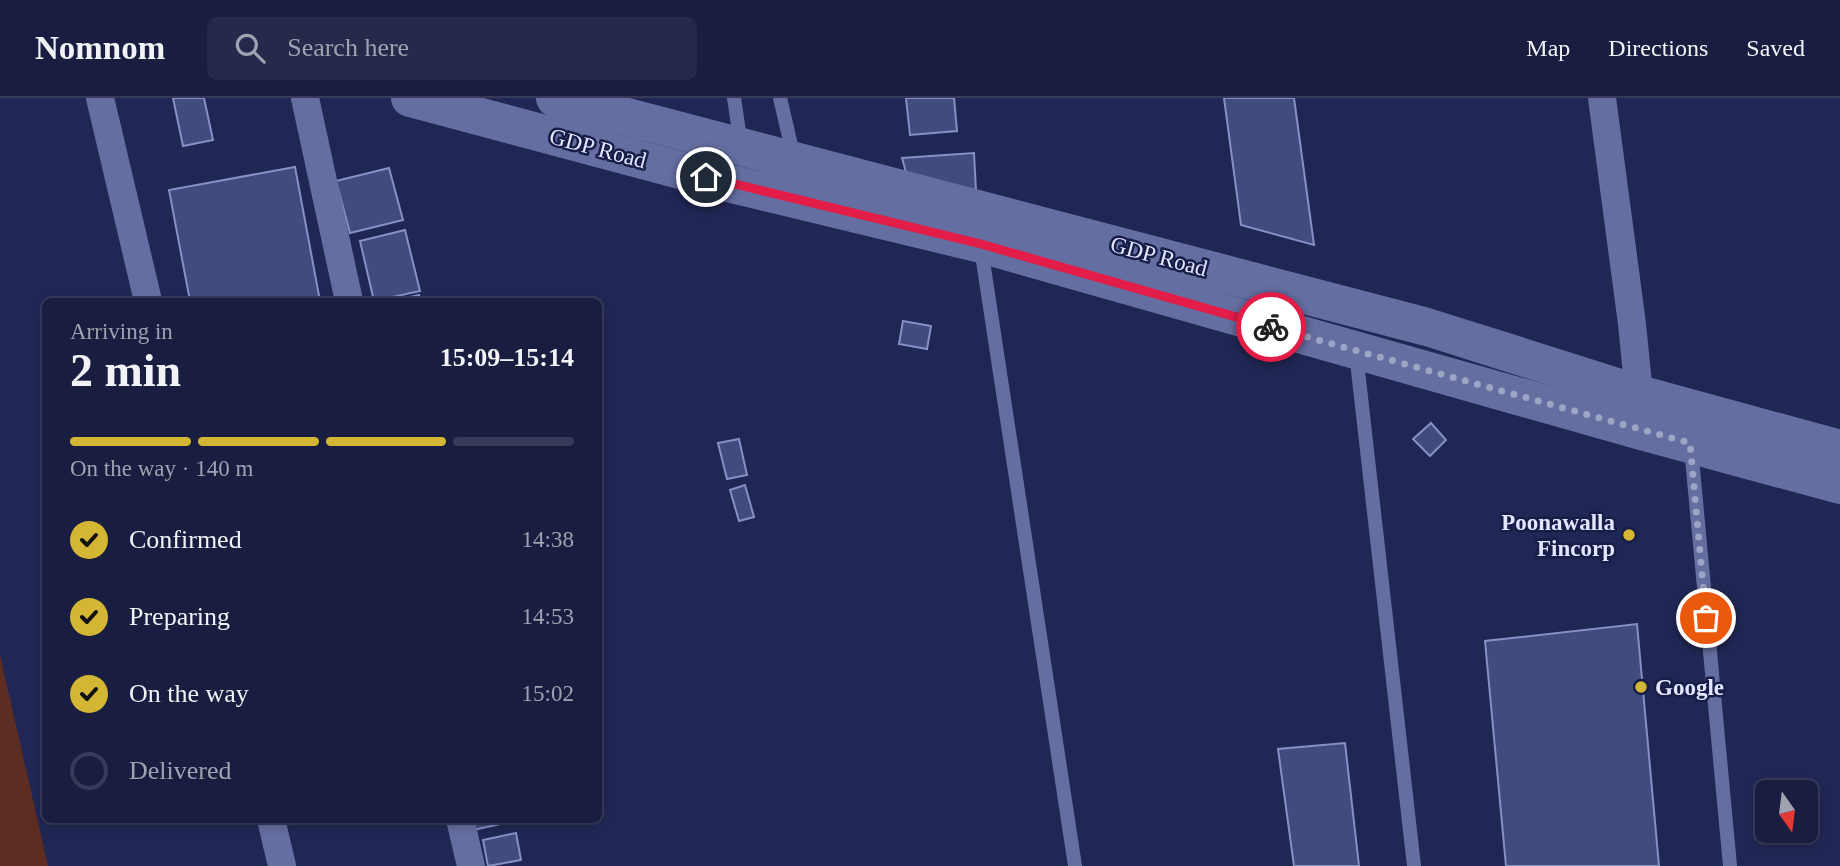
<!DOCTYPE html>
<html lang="en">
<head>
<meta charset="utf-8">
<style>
  body { margin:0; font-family:"Times New Roman",serif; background:#262a4a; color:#f1f3f6; height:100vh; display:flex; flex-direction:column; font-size:26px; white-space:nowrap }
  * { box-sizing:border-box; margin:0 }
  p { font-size:23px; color:#9fa2b0 }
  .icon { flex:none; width:38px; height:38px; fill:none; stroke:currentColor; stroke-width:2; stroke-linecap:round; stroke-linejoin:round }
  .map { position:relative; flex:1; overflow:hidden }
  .details { position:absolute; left:42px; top:200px; width:560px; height:525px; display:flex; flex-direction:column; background:#191d3f; border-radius:10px; box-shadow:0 4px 10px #0003,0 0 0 2px #373b59 }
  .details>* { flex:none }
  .needle { width:46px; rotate:166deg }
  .tools { position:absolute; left:1755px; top:682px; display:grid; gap:14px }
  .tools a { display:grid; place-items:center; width:63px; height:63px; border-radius:10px; background:#191d3f; box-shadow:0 4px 10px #0003,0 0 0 2px #373b59; font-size:35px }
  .pin { position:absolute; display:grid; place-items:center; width:60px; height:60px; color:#fff; margin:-30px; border:4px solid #fff; border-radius:50%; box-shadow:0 2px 7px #0007 }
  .courier { position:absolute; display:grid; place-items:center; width:70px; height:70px; margin:-35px; border:5px solid #e11d48; border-radius:50%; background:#fff; color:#222; box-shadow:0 2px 9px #0007 }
  .head em { font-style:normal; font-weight:600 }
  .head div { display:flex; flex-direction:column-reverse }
  .head { display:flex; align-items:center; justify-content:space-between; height:119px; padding:0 28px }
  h1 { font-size:46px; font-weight:600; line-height:52px }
  .bar { display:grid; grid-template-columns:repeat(4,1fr); gap:10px 7px; align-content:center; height:84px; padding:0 28px }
  .bar i { height:9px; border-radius:5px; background:#373b59 }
  .bar .on { background:#d4b635 }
  .bar p { grid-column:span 4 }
  ol { padding:0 28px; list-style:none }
  li { display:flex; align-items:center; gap:21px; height:77px }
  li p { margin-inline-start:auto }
  li .icon { padding:7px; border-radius:50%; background:#d4b635; color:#111; stroke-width:4 }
  li:last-child { color:#9fa2b0 }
  li i { width:38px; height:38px; border:4px solid #373b59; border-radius:50% }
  header { display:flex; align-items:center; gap:42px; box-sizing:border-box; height:98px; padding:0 35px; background:#191d3f; border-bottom:2px solid #373b59 }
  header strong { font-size:33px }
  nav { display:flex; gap:38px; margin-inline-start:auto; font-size:24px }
  .search { width:490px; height:63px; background:#262a4a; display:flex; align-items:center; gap:18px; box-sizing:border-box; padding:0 24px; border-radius:10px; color:#9fa2b0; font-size:26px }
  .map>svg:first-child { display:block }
  .green { fill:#5d2d22 }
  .building { fill:#424b7d; stroke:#8590c5; stroke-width:2 }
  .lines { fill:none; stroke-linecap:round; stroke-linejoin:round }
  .lane { stroke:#646ea0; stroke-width:14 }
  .street { stroke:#646ea0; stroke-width:28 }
  .secondary { stroke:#646ea0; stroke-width:38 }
  .done { stroke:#9ea4c3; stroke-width:7; stroke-dasharray:0 12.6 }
  .route { stroke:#e11d48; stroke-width:9 }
  .poi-dot { fill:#d4b635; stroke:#181d48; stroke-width:2.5 }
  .labels { text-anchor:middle; stroke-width:5; stroke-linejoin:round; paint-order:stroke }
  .street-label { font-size:23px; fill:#e2e7ff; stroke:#181d48 }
  .poi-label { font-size:23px; font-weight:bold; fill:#e2e7ff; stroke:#181d48; text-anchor:end }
</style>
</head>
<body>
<header>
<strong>Nomnom</strong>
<div class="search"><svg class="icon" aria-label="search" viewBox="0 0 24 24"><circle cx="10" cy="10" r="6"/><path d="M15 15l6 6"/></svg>Search here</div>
<nav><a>Map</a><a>Directions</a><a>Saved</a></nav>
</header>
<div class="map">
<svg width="1840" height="768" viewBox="0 0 1840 768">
  <rect width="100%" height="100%" fill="#212754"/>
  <polygon class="green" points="0,557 48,768 0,768"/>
  <g class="building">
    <polygon points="173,0 204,0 213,42 183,48"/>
    <polygon points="906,0 954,0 957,33 910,37"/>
    <polygon points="1224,0 1294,0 1314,147 1241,127"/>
    <polygon points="974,55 976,93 907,78 902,60"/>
    <polygon points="295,69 320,203 190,203 169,92"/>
    <polygon points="389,70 403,122 350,135 336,83"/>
    <polygon points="405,132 420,193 374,203 360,143"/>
    <polygon points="419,197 420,203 393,203"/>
    <polygon points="903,223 931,228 927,251 899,246"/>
    <polygon points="1431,325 1446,342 1430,358 1413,341"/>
    <polygon points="739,341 747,377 727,381 718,345"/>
    <polygon points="745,387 754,419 739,423 730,392"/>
    <polygon points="1637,526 1659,768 1506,768 1485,543"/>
    <polygon points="1345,645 1359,768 1294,768 1278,651"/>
    <polygon points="470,721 514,721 515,723 473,732"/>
    <polygon points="516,735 521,762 488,768 483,742"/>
  </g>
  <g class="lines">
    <g class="lane">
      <polyline points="734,0 741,47"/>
      <polyline points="780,0 794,60"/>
      <polyline points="981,150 1075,768"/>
      <polyline points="1356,255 1414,768"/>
      <polyline points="1691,350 1730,768"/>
    </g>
    <g class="street">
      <polyline points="100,0 148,203"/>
      <polyline points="305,0 349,203"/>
      <polyline points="1602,0 1632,226 1639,296 1636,313"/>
      <polyline points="271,721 282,768"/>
      <polyline points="460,721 471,768"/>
    </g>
    <g class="secondary">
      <polyline points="410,0 732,86 981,146 1634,331 1840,387"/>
      <polyline points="555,0 1427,229 1639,296 1840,351"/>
    </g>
  </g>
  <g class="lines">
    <polyline class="done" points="1271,229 1690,345 1706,520"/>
    <polyline class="route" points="706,79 981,146 1271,229"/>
  </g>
  <g class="poi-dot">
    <circle cx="1629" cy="437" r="7"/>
    <circle cx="1641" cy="589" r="7"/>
  </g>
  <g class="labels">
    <g class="street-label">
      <text transform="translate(598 50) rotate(15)" y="8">GDP Road</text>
      <text transform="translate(1159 158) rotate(15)" y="8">GDP Road</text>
    </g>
    <g class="poi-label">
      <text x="1615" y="432">Poonawalla<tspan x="1615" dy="26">Fincorp</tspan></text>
      <text x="1655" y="597" text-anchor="start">Google</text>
    </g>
  </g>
</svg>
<div class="tools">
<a><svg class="needle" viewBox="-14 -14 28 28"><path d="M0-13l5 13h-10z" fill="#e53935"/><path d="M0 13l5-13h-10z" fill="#9fa2b0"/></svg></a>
</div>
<div class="pin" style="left:1706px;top:520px;background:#ea580c"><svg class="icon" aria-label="bag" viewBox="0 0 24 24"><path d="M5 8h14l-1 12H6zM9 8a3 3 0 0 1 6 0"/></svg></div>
<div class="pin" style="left:706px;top:79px;background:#1f2937"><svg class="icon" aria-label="home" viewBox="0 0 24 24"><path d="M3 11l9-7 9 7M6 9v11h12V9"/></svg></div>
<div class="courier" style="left:1271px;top:229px"><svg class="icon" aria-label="bike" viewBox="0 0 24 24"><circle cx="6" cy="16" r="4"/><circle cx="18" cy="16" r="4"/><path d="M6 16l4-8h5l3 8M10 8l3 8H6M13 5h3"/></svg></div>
<section class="details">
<div class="head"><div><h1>2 min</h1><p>Arriving in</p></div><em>15:09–15:14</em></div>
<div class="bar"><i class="on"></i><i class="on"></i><i class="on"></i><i></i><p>On the way · 140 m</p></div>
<ol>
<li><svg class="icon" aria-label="check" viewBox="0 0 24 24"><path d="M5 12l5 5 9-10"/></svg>Confirmed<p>14:38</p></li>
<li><svg class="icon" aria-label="check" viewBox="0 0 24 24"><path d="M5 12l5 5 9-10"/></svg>Preparing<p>14:53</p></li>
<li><svg class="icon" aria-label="check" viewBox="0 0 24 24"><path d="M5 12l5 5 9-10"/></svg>On the way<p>15:02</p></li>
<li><i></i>Delivered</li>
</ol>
</section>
</div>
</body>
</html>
